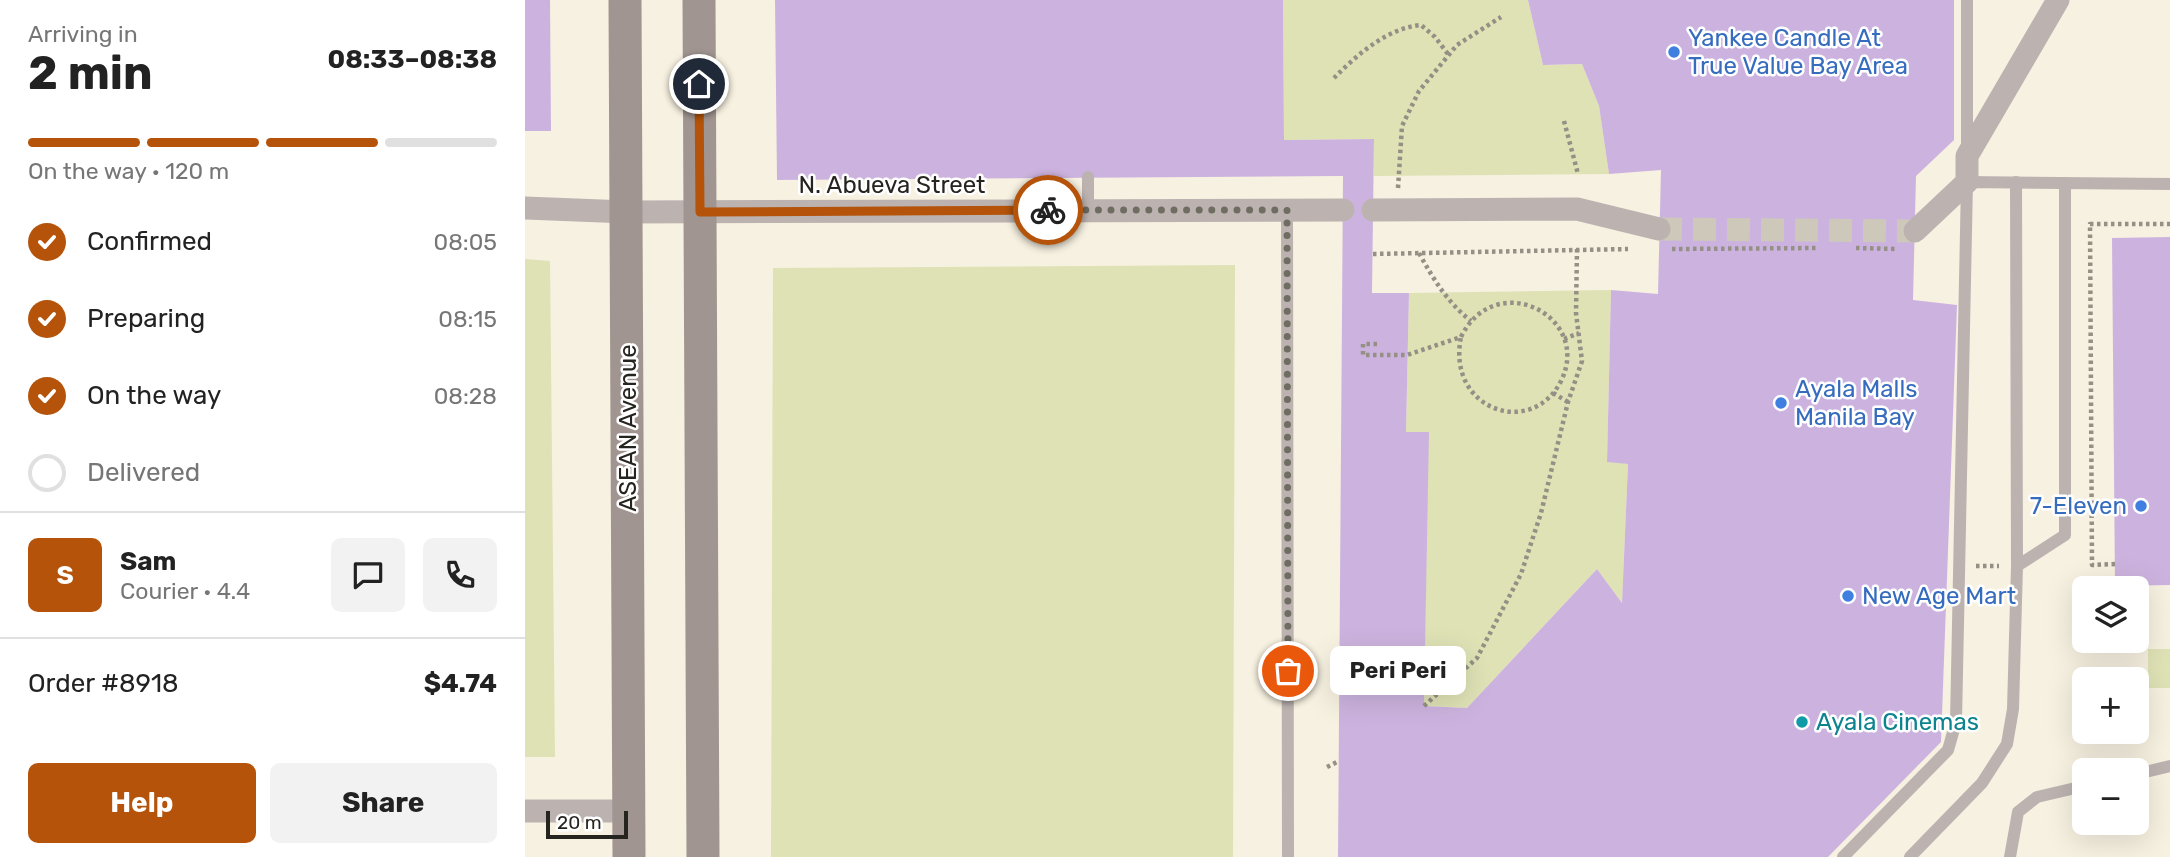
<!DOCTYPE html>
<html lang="en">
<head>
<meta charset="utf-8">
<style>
  body { margin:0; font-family:Rubik,sans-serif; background:#f2f2f2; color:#222; height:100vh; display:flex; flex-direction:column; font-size:26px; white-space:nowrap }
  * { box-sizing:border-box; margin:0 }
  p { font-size:23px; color:#767676 }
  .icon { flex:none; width:38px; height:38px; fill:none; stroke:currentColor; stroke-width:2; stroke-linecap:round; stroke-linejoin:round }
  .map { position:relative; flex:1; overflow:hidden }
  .side { display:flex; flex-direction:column; background:#fff; width:525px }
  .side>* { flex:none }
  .buttons { position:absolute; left:1547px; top:576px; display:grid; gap:14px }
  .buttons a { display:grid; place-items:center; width:77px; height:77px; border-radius:10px; background:#fff; box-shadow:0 7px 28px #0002; font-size:35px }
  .scale { position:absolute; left:21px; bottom:18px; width:82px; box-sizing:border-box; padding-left:7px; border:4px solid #26241e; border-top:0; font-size:19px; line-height:24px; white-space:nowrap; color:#26241e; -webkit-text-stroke:5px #fff; paint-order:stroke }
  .pin { position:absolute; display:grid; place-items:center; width:60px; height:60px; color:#fff; margin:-30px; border:4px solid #fff; border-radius:50%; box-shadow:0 2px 7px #0007 }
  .courier { position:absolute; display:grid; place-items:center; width:70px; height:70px; margin:-35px; border:5px solid #b45309; border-radius:50%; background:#fff; color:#222; box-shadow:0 2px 9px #0007 }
  .bubble { position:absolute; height:49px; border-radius:10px; background:#fff; box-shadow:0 7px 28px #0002; font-size:23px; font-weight:700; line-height:49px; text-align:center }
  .summary em { font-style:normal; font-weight:700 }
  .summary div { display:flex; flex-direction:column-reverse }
  .summary { display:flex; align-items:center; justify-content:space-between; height:119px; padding:0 28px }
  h1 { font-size:46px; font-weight:700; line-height:52px }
  .bar { display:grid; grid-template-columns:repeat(4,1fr); gap:10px 7px; align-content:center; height:84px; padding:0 28px }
  .bar i { height:9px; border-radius:5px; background:#e0e0e0 }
  .bar .current { background:#b45309 }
  .bar p { grid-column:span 4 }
  .line { display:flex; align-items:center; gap:18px; padding:0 28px; border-top:2px solid #e0e0e0 }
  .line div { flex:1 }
  .round { display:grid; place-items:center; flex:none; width:74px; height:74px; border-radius:10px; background:#f2f2f2 }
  ol { padding:0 28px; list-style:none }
  li { display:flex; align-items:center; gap:21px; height:77px }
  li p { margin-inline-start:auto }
  li .icon { padding:7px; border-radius:50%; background:#b45309; color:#fff; stroke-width:4 }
  li:last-child { color:#767676 }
  li i { width:38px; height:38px; border:4px solid #e0e0e0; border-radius:50% }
  .cta { display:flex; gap:14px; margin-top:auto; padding:14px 28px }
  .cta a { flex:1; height:80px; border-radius:10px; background:#b45309; color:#fff; font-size:28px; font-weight:700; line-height:80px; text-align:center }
  .cta a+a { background:#f2f2f2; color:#222 }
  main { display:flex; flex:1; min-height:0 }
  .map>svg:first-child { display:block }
  .green { fill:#dfe2b5 }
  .building { fill:#ccb3df }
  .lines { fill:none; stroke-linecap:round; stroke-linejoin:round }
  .street-tunnel { stroke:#cdc8ba; stroke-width:23; stroke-dasharray:23 11; stroke-linecap:butt }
  .path { stroke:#949085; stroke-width:4.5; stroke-dasharray:3.5 3.5; stroke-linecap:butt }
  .lane { stroke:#bcb3b1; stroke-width:12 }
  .street { stroke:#bcb3b1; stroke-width:23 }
  .secondary { stroke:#a19591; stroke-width:33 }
  .done { stroke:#6f6c62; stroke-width:7; stroke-dasharray:0 12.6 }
  .route { stroke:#b45309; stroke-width:9 }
  .shop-dot { fill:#3f7fe0; stroke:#fff; stroke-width:2.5 }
  .culture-dot { fill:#0f9aa8; stroke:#fff; stroke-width:2.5 }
  .labels { text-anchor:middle; stroke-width:5; stroke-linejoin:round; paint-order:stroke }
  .shop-label { font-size:24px; fill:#366cbe; stroke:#fff; text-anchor:start }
  .street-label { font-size:24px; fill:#26241e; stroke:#fff }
  .culture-label { font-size:24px; fill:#0d838f; stroke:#fff; text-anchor:start }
</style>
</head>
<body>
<main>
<section class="side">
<div class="summary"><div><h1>2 min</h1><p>Arriving in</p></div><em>08:33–08:38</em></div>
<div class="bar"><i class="current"></i><i class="current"></i><i class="current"></i><i></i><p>On the way · 120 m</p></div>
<ol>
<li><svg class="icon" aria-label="check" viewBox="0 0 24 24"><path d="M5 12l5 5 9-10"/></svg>Confirmed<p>08:05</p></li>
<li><svg class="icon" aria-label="check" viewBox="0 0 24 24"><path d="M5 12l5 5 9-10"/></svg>Preparing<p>08:15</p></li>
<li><svg class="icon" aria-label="check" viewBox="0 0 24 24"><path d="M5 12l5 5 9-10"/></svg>On the way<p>08:28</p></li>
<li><i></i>Delivered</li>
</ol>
<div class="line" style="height:126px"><b class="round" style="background:#b45309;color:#fff">S</b><div><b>Sam</b><p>Courier · 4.4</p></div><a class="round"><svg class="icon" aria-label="chat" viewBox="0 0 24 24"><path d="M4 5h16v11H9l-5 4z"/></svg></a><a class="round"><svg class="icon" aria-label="phone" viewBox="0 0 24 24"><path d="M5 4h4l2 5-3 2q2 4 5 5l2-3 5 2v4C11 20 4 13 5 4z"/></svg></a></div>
<div class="line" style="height:91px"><div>Order #8918</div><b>$4.74</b></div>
<div class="cta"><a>Help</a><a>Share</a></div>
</section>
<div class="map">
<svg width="1645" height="857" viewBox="0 0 1645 857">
  <rect width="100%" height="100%" fill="#f7f1e1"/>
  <g class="green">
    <polygon points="758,0 1003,0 1018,65 1057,64 1074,106 1084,174 849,176 849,139 759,140"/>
    <polygon points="0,259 25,261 30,757 0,757"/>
    <polygon points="710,265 708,857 246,857 248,268"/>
    <polygon points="1086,290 1082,461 1103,464 1097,603 1072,569 942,708 899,706 903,432 881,432 884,293"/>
    <rect x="1623" y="649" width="22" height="39"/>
  </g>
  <g class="building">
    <polygon points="0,0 25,0 26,131 0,131"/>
    <polygon points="250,0 758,0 759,140 849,139 847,293 884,293 881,432 904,432 899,706 942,708 1072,569 1097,603 1103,464 1082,462 1086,290 1133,294 1136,170 1084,174 1074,106 1057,64 1018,65 1003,0 1429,0 1429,140 1391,176 1388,300 1432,305 1416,742 1303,857 813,857 818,176 252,180"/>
    <polygon points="1645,237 1645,585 1590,586 1587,238"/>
  </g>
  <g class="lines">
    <polyline class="street-tunnel" points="1134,229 1390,231"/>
    <g class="path">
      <path d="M809 78C832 55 862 28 896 25L910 37 923 54"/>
      <polyline points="1039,121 1053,174"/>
      <polyline points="873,188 877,126 894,91 932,45 976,17"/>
      <polyline points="1331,248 1372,249"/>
      <polyline points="1147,249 1293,248"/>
      <path d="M894 253C909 280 922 302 946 321"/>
      <polyline points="848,254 1103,249"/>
      <polyline points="1039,339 1054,333"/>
      <path d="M852 344H838V355H882L936 337C970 267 1068 316 1036 381 1007 439 921 410 936 337"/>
      <polyline points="1028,393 1043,402"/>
      <polyline points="1590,564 1567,565 1565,224 1645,224"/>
      <polyline points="1451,566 1474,566"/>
      <polyline points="899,706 952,658 996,574 1016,513 1043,402 1057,361 1051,313 1052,249"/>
      <polyline points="802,767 814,761"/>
    </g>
    <g class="lane">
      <polyline points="1442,0 1442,147"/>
      <polyline points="563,177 563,210"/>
      <polyline points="762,210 763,857"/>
      <polyline points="1492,566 1540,535 1540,183"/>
      <polyline points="1612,774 1645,766"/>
      <polyline points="1318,857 1423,750 1431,722 1442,182 1645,184"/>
      <polyline points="1385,857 1457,783 1482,744 1488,709 1492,566 1491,182"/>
      <polyline points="1485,857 1493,812 1512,797 1559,786"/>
    </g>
    <g class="street">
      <polyline points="0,208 102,212 818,210"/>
      <polyline points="848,210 1052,209 1134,229"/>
      <polyline points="1390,231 1442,182 1442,156 1533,0"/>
      <polyline points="0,811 103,811"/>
    </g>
    <g class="secondary">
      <polyline points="100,0 104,857"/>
      <polyline points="174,0 178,857"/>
    </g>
  </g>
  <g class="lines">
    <polyline class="done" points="523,210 762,210 763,671"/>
    <polyline class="route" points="174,84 175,212 523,210"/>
  </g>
  <g class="shop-dot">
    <circle cx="1149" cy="52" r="7"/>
    <circle cx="1256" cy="403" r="7"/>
    <circle cx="1616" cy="506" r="7"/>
    <circle cx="1323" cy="596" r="7"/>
  </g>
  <circle class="culture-dot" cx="1277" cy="722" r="7"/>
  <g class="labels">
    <g class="shop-label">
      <text x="1163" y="46">Yankee Candle At<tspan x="1163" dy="28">True Value Bay Area</tspan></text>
      <text x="1270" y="397">Ayala Malls<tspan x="1270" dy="28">Manila Bay</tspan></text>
      <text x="1602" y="514" text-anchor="end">7-Eleven</text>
      <text x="1337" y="604">New Age Mart</text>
    </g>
    <g class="street-label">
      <text x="367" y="193">N. Abueva Street</text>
      <text transform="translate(103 428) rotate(-90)" y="8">ASEAN Avenue</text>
    </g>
    <g class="culture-label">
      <text x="1291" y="730">Ayala Cinemas</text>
    </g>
  </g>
</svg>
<div class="buttons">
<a><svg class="icon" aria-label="layers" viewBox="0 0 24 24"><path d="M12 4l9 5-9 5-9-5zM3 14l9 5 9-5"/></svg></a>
<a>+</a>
<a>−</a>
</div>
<div class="scale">20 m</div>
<div class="pin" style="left:763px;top:671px;background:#ea580c"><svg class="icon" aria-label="bag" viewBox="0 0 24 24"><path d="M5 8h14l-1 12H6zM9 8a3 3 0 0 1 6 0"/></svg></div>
<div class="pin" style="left:174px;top:84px;background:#1f2937"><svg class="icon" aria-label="home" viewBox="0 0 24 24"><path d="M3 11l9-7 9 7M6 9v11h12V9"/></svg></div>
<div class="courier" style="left:523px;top:210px"><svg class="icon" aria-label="bike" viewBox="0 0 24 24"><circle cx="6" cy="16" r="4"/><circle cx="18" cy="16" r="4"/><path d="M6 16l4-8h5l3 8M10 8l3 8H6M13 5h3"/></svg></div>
<div class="bubble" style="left:805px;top:646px;width:136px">Peri Peri</div>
</div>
</main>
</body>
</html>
